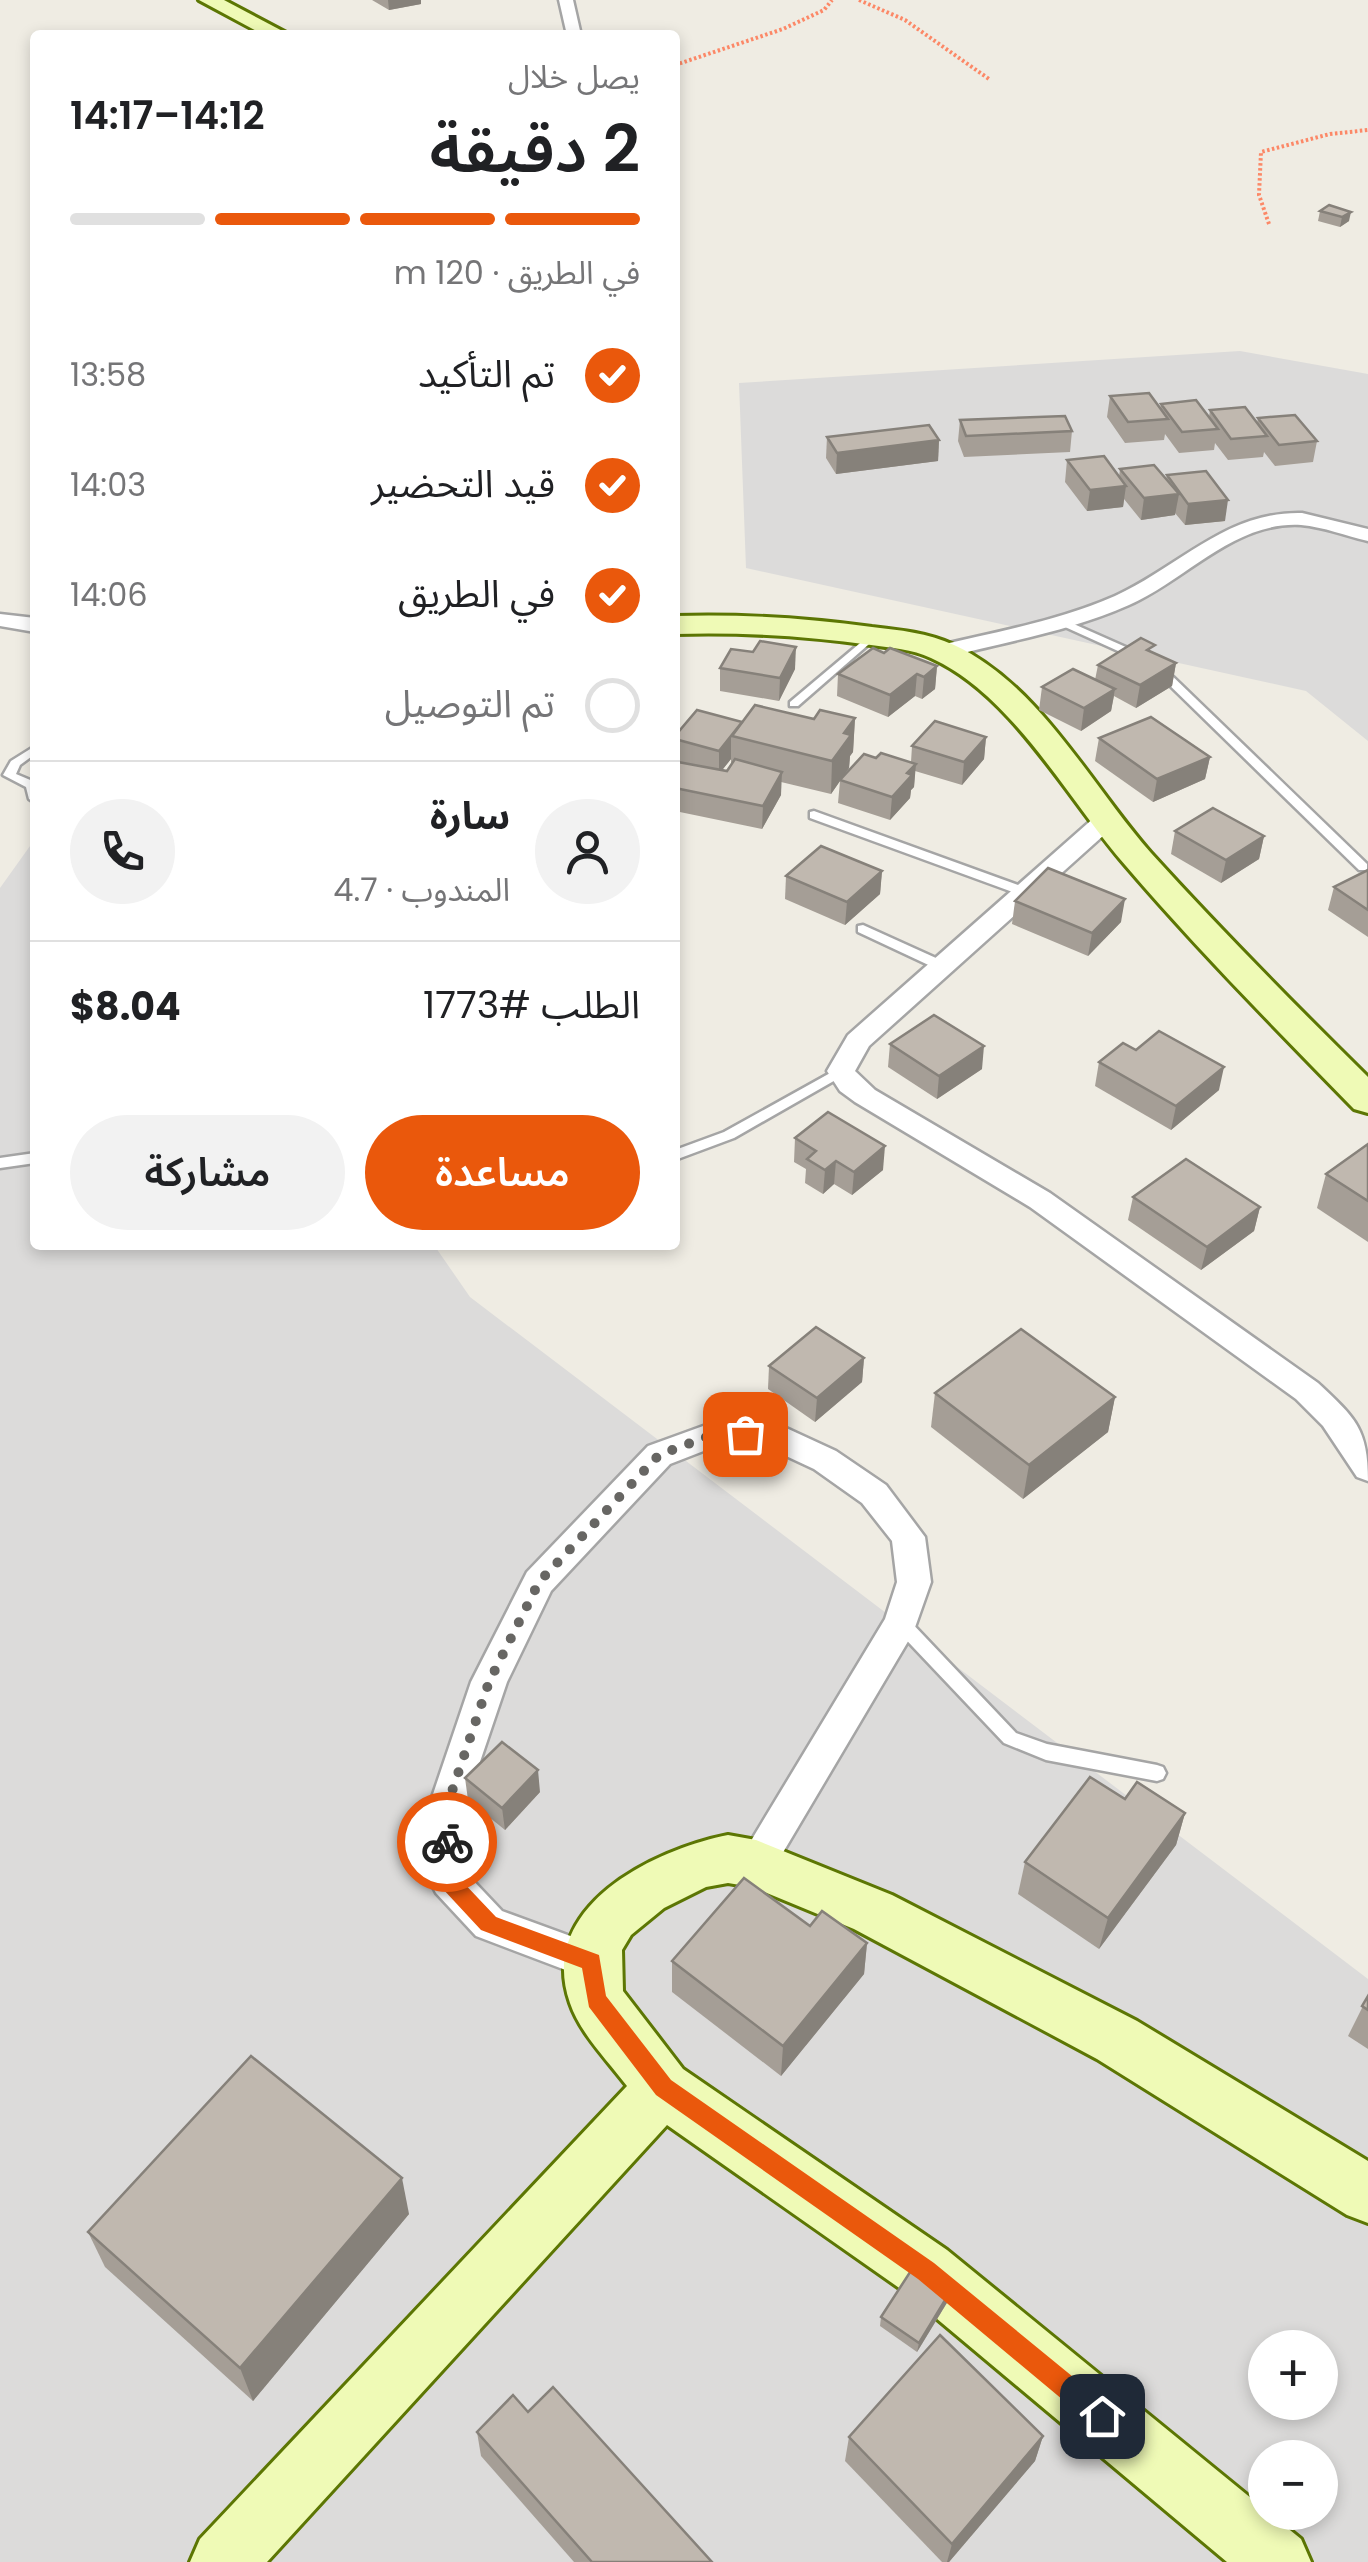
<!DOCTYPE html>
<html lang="ar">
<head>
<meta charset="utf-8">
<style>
  body { margin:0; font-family:Poppins,"Noto Sans Arabic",sans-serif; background:#f2f2f2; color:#202124; direction:rtl; height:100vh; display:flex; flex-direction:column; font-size:38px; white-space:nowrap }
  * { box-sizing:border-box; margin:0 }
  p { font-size:32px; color:#757577 }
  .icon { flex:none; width:55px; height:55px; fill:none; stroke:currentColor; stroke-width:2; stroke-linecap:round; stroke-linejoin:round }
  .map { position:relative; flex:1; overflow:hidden; direction:ltr }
  .details { position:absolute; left:30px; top:30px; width:650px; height:1220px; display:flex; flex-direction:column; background:#fff; border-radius:10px; box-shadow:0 5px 15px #0003; direction:rtl }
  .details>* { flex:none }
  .buttons { position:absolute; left:1248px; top:2330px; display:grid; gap:20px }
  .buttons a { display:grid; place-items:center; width:90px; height:90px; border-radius:50%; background:#fff; box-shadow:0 5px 15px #0003; font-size:50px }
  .pin { position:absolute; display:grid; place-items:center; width:85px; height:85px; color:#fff; margin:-42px; border-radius:20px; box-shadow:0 5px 15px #0006 }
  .courier { position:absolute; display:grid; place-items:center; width:100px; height:100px; margin:-50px; border:8px solid #ea580c; border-radius:50%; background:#fff; color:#222; box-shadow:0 2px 12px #0007 }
  .overview em { font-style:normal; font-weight:600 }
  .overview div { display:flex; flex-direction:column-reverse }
  .overview { display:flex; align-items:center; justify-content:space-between; height:170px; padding:0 40px }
  h1 { font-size:65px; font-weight:600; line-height:75px }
  .bar { display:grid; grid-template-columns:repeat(4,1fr); gap:15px 10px; align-content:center; height:120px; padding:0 40px }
  .bar i { height:12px; border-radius:8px; background:#e0e0e0 }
  .bar .current { background:#ea580c }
  .bar p { grid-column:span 4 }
  .line { display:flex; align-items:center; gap:25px; padding:0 40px; border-top:2px solid #e0e0e0 }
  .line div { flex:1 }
  .round { display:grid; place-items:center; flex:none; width:105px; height:105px; border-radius:52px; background:#f2f2f2 }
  ol { padding:0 40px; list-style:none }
  li { display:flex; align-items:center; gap:30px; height:110px }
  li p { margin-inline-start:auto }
  li .icon { padding:10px; border-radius:50%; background:#ea580c; color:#fff; stroke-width:4 }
  li:last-child { color:#757577 }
  li i { width:55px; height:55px; border:5px solid #e0e0e0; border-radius:50% }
  .button { display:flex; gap:20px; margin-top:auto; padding:20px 40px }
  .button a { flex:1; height:115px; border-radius:60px; background:#ea580c; color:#fff; font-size:40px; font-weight:600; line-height:115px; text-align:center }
  .button a+a { background:#f2f2f2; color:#202124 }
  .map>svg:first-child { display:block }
  .residential { fill:#dcdbda; fill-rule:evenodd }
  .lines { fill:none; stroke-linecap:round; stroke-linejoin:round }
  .lane-casing { stroke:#a5a5a5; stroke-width:5 }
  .street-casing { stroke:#a5a5a5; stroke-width:5 }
  .secondary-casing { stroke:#5c7603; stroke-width:6 }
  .path { stroke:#fc8867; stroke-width:4; stroke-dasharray:2.5 2.5; stroke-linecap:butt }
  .lane { fill:#fff; fill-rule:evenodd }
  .street { fill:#fff; fill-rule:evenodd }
  .secondary { fill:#effab6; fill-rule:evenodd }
  .wall { fill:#a59e96; fill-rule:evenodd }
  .shaded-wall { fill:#86817a }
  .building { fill:#c0b8af; stroke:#86817a; stroke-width:2.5 }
  .route { fill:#ea580c }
  .done { stroke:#676663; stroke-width:10; stroke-dasharray:0 18 }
</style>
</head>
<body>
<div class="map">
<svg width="1368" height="2562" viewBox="0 0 1368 2562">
  <rect width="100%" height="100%" fill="#efece3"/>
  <g class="residential">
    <polygon points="1240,351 1368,374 1368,741 1306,691 746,568 739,383"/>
    <path d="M35 839V1245H434L470 1297 1368 1979V2562H0V888ZM1265 2348H1320V2402H1265ZM1265 2458H1320V2512H1265Z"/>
  </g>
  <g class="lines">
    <g class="lane-casing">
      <g id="lane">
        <polygon points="1058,617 1146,656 1148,658 1146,660 1138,660 1054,622 1053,620"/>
        <polygon points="872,633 877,636 876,638 798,706 790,706 790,702"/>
        <polygon points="1161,668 1165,669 1367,864 1367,870 1359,870 1157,673 1157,669"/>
        <polygon points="35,746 35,754 20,765 16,774 35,782 35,803 29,799 26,787 3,775 11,761"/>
        <polygon points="814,811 1029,889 1031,892 1029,895 1021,895 810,818 810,812"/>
        <polygon points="863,925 947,963 949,966 942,970 937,969 858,932 858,926"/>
        <polygon points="841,1067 848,1071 846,1074 734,1138 675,1160 675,1150 724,1132"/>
        <polygon points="35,1153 35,1163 0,1168 0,1158"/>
        <polygon points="901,1616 907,1618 1016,1733 1047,1744 1157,1765 1163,1767 1166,1773 1163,1779 1157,1781 1046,1760 1004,1743 895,1628 892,1623 895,1618"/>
      </g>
    </g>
    <g class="street-casing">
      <g id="street">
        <polygon points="559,0 573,0 581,35 567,35"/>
        <path d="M1302 513 1368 529V541C1346 536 1324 527 1301 525 1234 521 1186 580 1129 605 1071 631 1005 642 944 658L933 651 936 646C995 632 1058 621 1115 596 1179 567 1226 511 1302 513Z"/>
        <polygon points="0,614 35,618 35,632 0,626"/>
        <path d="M1105 814 1117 821 1114 826 869 1046 855 1071 875 1090 1050 1193 1318 1383C1355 1418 1368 1428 1368 1481L1357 1477 1323 1426 1296 1399 1030 1207 855 1102 840 1091 827 1071 848 1035 1096 816Z"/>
        <polygon points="717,1421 784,1427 836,1451 886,1485 925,1537 931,1582 913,1633 769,1876 756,1881 743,1876 737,1864 885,1619 897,1582 892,1541 862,1503 814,1469 769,1448 719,1445 670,1464 551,1591 507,1682 463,1812 467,1874 502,1911 606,1949 611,1962 606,1975 592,1980 476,1936 436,1893 430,1881 427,1812 471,1682 527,1572 648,1446"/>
      </g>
    </g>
    <g class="secondary-casing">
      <g id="secondary">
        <polygon points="199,0 224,0 290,35 264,35"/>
        <path d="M675 616C742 614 806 618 872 627 899 630 928 633 954 645 1040 685 1090 784 1151 853 1221 930 1294 1004 1368 1077V1113L1354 1109C1277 1030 1198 950 1126 866 1068 800 1013 695 931 658 912 649 891 648 871 645 806 636 741 632 675 634Z"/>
        <path d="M728 1835 756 1840 892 1895 1137 2021 1368 2161V2223L1347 2215 1097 2059 854 1929 752 1887 728 1883 706 1887 664 1908 631 1935 622 1950 623 1991 683 2069 947 2250 1301 2539 1311 2562H1227L905 2292 667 2125 267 2562H190L200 2539 627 2086C608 2061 580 2033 570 2003 536 1907 653 1850 728 1835Z"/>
      </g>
    </g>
    <g class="path">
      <polyline points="859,0 905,20 989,79"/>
      <polyline points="675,65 783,29 824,10 832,0"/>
      <polyline points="1269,224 1259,195 1261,152 1330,134 1368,130"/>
    </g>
    <use href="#lane" class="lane"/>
    <use href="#street" class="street"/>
    <use href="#secondary" class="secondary"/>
  </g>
  <g class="wall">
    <polygon points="372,0 421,0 421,4 389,10"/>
    <polygon points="1329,205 1349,221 1340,227 1318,221 1320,211"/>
    <polygon points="1110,396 1160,409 1161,404 1209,417 1210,410 1257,423 1258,418 1317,441 1313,462 1275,466 1264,452 1263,457 1228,460 1215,443 1214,450 1179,453 1165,434 1164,440 1125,443 1107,417"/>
    <polygon points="960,420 1072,431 1070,452 964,457 958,441"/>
    <polygon points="827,437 939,440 938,461 836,474 826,458"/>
    <polygon points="1067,460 1119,477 1120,469 1166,479 1167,475 1225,521 1185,525 1175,513 1175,515 1141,520 1124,499 1123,507 1087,511 1065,482"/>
    <polygon points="753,652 795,669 779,701 720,691 720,668"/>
    <polygon points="884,653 937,666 935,689 922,699 915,696 888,717 837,696 838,674"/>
    <polygon points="1154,653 1176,663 1172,686 1136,708 1114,696 1111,711 1081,731 1039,710 1042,687 1095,680 1098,665"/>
    <path d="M855 718 853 752 850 756 849 768 843 776 876 758 911 762 912 746 986 737 984 759 962 785 915 771 914 787 911 790 910 798 890 820 838 803 840 781 831 794 781 782V795L762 829 675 811V767L678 763 675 762V736L742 722ZM731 759V764L727 771 722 770Z"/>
    <polygon points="1099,738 1210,757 1205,779 1153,802 1095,761"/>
    <polygon points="1175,831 1264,836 1259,859 1221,883 1171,854"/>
    <polygon points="1368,870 1368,937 1328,910 1334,887"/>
    <polygon points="882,871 880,894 845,925 785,899 786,876"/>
    <polygon points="1015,901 1121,922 1088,956 1012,924"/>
    <polygon points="890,1044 982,1069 937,1099 888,1067"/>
    <polygon points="1136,1050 1219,1090 1171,1130 1095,1086 1099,1062"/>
    <polygon points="795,1138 883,1170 852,1195 834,1184 823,1194 805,1183 806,1169 794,1162"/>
    <polygon points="1368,1144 1368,1242 1317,1208 1326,1174"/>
    <polygon points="1133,1197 1260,1207 1254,1231 1201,1270 1128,1220"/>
    <polygon points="864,1358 862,1382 815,1422 768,1389 769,1366"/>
    <polygon points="935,1393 1115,1397 1108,1432 1023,1499 931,1427"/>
    <polygon points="465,1778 540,1792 505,1830 468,1800"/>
    <polygon points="1125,1799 1185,1813 1176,1845 1099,1949 1018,1894 1025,1862"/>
    <polygon points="810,1926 867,1943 864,1974 781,2076 672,1992 672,1961"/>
    <polygon points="1368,1996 1368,2049 1348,2036"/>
    <polygon points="409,2214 253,2401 105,2267 88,2232"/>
    <polygon points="950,2292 948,2301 917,2352 880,2326 881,2317"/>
    <polygon points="528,2412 712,2562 574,2562 481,2456 477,2432"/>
    <polygon points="1043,2436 1035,2461 949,2562 942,2562 845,2461 849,2437"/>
  </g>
  <g class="shaded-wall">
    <polygon points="388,0 421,0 421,4 389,10"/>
    <polygon points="1351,212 1349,221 1340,227 1342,217"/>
    <polygon points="939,440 938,461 836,474 837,453"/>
    <polygon points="1126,486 1123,507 1087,511 1090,490"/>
    <polygon points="1179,494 1175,515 1141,520 1144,498"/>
    <polygon points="1228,500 1225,521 1185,525 1188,504"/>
    <polygon points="796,647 795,669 779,701 780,678"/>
    <polygon points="1176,663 1172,686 1136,708 1140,685"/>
    <polygon points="937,666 935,689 922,699 924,677"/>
    <polygon points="917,674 915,696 888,717 890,695"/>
    <polygon points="1115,689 1111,711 1081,731 1084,708"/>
    <polygon points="855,718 853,752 850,756 849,768 831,794 832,761 844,733"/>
    <polygon points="731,737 731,759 719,774 719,751"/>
    <polygon points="986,737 984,759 962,785 964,762"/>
    <polygon points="1210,757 1205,779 1153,802 1157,779"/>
    <polygon points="916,764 914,787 911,790 910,798 890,820 892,797 907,773"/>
    <polygon points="782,772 781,795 762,829 763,806"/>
    <polygon points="1264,836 1259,859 1221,883 1226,860"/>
    <polygon points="882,871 880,894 845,925 847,902"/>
    <polygon points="1125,899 1121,922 1088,956 1092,933"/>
    <polygon points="984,1046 982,1069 937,1099 939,1076"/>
    <polygon points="1224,1067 1219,1090 1171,1130 1176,1106"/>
    <polygon points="885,1146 883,1170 852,1195 854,1172"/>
    <polygon points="836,1161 834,1184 823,1194 825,1170"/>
    <polygon points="1260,1207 1254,1231 1201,1270 1207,1247"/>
    <polygon points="864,1358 862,1382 815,1422 817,1398"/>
    <polygon points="1115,1397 1108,1432 1023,1499 1029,1465"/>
    <polygon points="538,1770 540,1792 505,1830 502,1808"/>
    <polygon points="1185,1813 1176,1845 1099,1949 1108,1918"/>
    <polygon points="867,1943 864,1974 781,2076 783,2046"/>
    <polygon points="402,2178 409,2214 253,2401 240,2368"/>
    <polygon points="950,2292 948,2301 917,2352 919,2343"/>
    <polygon points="1043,2436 1035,2461 949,2562 947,2562 952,2544"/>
  </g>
  <g class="building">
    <polygon points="1329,205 1351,212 1342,217 1320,211"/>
    <polygon points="1149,393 1168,419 1128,422 1110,396"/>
    <polygon points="1196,400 1218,429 1182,432 1161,404"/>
    <polygon points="1245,407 1267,436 1231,439 1210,410"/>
    <polygon points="1295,415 1317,441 1279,445 1258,418"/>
    <polygon points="1065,416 1072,431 966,436 960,420"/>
    <polygon points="929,425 939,440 837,453 827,437"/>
    <polygon points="1104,456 1126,486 1090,490 1067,460"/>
    <polygon points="1154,465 1179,494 1144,498 1120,469"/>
    <polygon points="1206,471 1228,500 1188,504 1167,475"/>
    <polygon points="1141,638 1155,645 1147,650 1176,663 1140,685 1098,665"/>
    <polygon points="760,641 796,647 780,678 720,668 731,649 753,652"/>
    <polygon points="873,648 884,653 890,648 937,666 924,677 917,674 890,695 838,674"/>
    <polygon points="1073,669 1115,689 1084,708 1042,687"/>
    <polygon points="755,705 814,719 820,710 855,718 844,733 851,735 832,761 732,736"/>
    <polygon points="697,710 742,722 719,751 675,739 675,736"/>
    <polygon points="1151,717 1210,757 1157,779 1099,738"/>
    <polygon points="935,721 986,737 964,762 912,746"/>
    <polygon points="881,753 916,764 907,773 912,775 892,797 840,780 864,754 876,758"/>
    <polygon points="735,759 782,772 763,806 675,788 675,767 678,762 727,771"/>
    <polygon points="1213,808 1264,836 1226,860 1175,831"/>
    <polygon points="821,846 882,871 847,902 786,876"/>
    <polygon points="1048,868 1125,899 1092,933 1015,901"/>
    <polygon points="1368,870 1368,910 1334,887"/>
    <polygon points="934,1015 984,1046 939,1076 890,1044"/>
    <polygon points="1159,1031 1224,1067 1176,1106 1099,1062 1123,1043 1136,1050"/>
    <polygon points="828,1112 885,1146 854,1172 836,1161 825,1170 807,1159 816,1151 795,1138"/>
    <polygon points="1368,1144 1368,1201 1326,1174"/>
    <polygon points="1186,1159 1260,1207 1207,1247 1133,1197"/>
    <polygon points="816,1327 864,1358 817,1398 769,1366"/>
    <polygon points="1021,1329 1115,1397 1029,1465 935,1393"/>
    <polygon points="502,1742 538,1770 502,1808 465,1778"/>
    <polygon points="1090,1777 1125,1799 1137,1782 1185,1813 1108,1918 1025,1862"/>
    <polygon points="744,1878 810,1926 822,1911 867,1943 783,2046 672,1961"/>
    <polygon points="1368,1996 1368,2010 1362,2006"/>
    <polygon points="251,2056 402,2178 240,2368 88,2232"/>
    <polygon points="914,2266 950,2292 919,2343 881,2317"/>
    <polygon points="940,2335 1043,2436 952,2544 849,2437"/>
    <polygon points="553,2387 712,2562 592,2562 477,2432 513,2395 528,2412"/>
  </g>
  <polygon class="route" points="447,1833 457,1842 459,1878 496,1917 599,1955 606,1996 671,2080 934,2263 1111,2408 1114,2416 1111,2425 1102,2429 1093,2425 918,2279 656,2095 589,2007 582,1968 481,1930 442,1888 437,1842"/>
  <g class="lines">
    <polyline class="done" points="447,1842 445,1812 489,1682 539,1582 659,1455 717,1433 745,1434"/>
  </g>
</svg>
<div class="buttons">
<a>+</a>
<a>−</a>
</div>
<div class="pin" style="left:745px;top:1434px;background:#ea580c"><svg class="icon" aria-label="bag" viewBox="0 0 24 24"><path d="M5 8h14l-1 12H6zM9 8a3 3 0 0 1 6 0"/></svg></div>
<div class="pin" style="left:1102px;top:2416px;background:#1f2937"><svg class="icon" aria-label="home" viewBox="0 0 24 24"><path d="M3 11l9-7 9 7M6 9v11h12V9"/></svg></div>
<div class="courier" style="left:447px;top:1842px"><svg class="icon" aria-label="bike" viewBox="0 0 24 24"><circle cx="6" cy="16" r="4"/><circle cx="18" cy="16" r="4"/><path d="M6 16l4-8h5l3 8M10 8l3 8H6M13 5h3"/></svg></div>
<section class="details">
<div class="overview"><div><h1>2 دقيقة</h1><p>يصل خلال</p></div><em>14:12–14:17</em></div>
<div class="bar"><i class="current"></i><i class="current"></i><i class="current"></i><i></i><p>في الطريق · 120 m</p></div>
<ol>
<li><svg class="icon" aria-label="check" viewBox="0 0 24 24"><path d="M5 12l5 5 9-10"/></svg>تم التأكيد<p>13:58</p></li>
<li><svg class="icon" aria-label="check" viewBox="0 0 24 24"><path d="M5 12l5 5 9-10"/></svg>قيد التحضير<p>14:03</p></li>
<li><svg class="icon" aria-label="check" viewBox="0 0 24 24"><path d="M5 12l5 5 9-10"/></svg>في الطريق<p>14:06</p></li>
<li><i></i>تم التوصيل</li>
</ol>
<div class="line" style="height:180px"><a class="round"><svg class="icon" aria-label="person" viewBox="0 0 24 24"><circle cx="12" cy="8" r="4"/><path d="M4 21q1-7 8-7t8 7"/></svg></a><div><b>سارة</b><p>المندوب · 4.7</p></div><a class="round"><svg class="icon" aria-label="phone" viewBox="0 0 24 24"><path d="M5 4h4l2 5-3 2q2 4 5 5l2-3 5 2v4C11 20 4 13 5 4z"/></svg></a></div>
<div class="line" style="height:130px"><div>الطلب #1773</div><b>$8.04</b></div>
<div class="button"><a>مساعدة</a><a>مشاركة</a></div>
</section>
</div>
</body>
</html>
